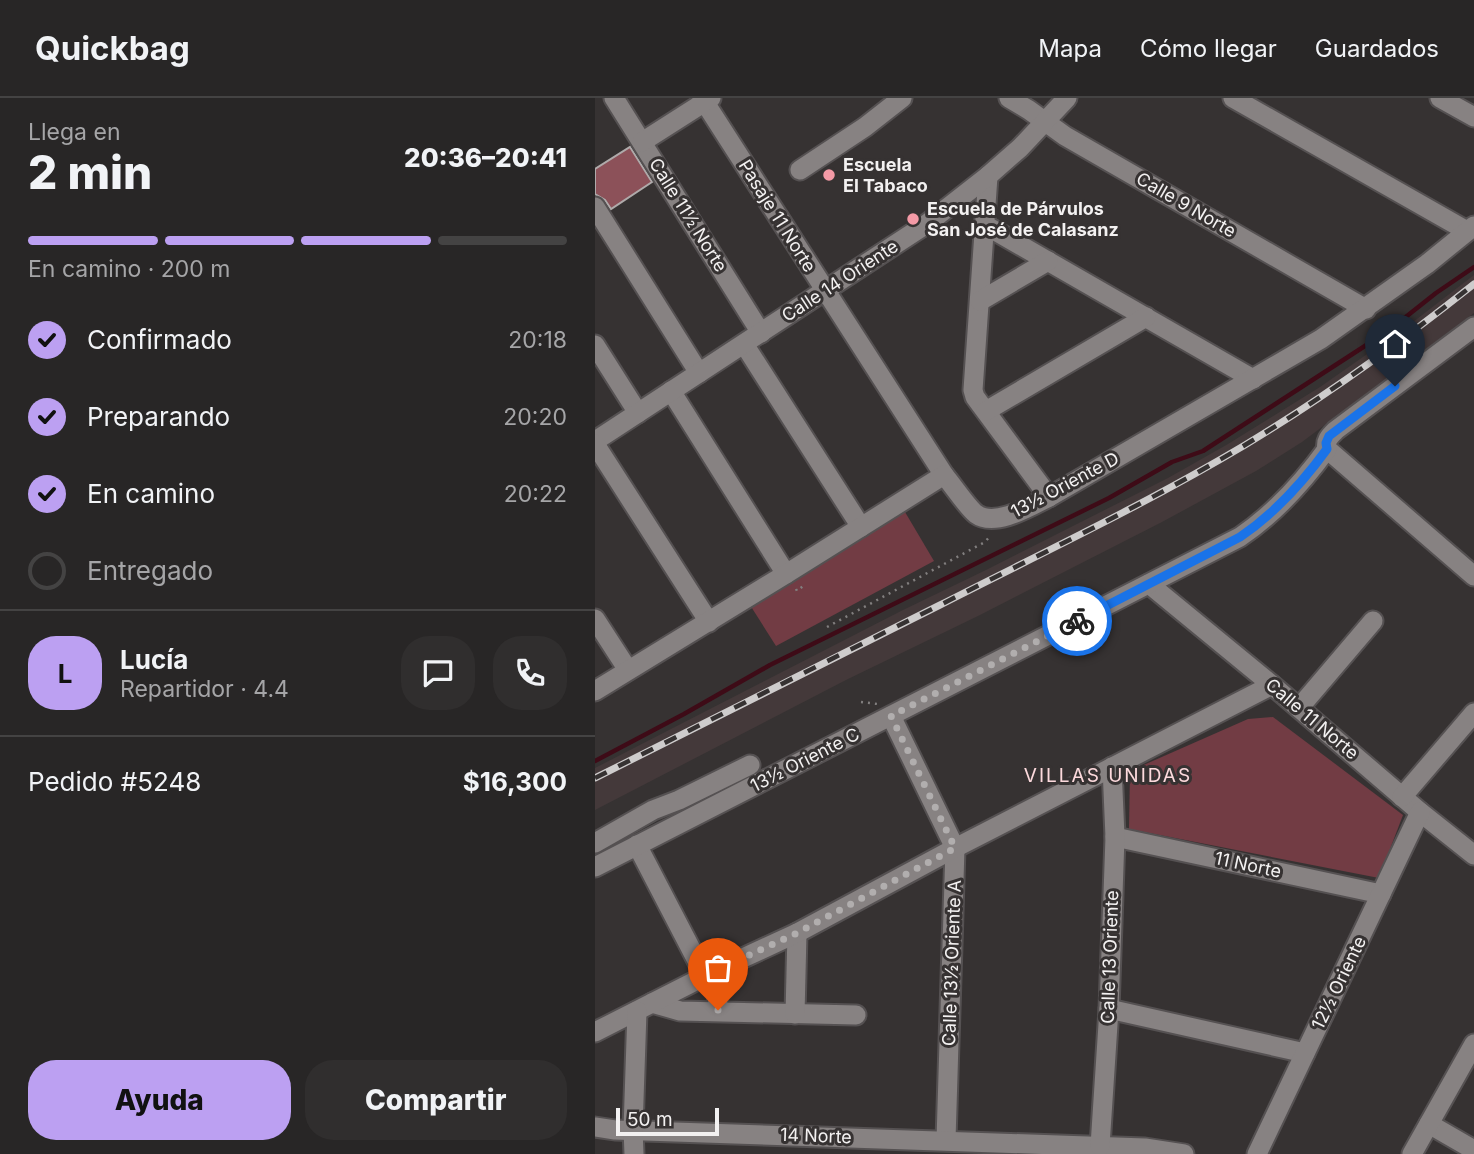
<!DOCTYPE html>
<html lang="es">
<head>
<meta charset="utf-8">
<style>
  body { margin:0; font-family:Inter,sans-serif; background:#302e2e; color:#f1f3f6; height:100vh; display:flex; flex-direction:column; font-size:26px; white-space:nowrap }
  * { box-sizing:border-box; margin:0 }
  p { font-size:23px; color:#a5a5a7 }
  .icon { flex:none; width:38px; height:38px; fill:none; stroke:currentColor; stroke-width:2; stroke-linecap:round; stroke-linejoin:round }
  .map { position:relative; flex:1; overflow:hidden }
  .drawer { display:flex; flex-direction:column; background:#282626; width:595px }
  .drawer>* { flex:none }
  .scale { position:absolute; left:21px; bottom:18px; width:103px; box-sizing:border-box; padding-left:7px; border:4px solid #f3f1f1; border-top:0; font-size:19px; line-height:24px; white-space:nowrap; color:#f3f1f1; -webkit-text-stroke:5px #363232; paint-order:stroke }
  .pin { position:absolute; display:grid; place-items:center; width:60px; height:60px; color:#fff; margin:-72px -30px; border-radius:50% 50% 50% 0; rotate:-45deg; box-shadow:0 0 7px #0007 }
  .pin .icon { rotate:45deg }
  .courier { position:absolute; display:grid; place-items:center; width:70px; height:70px; margin:-35px; border:5px solid #1a73e8; border-radius:50%; background:#fff; color:#222; box-shadow:0 2px 9px #0007 }
  .overview em { font-style:normal; font-weight:800 }
  .overview div { display:flex; flex-direction:column-reverse }
  .overview { display:flex; align-items:center; justify-content:space-between; height:119px; padding:0 28px }
  h1 { font-size:46px; font-weight:800; line-height:52px }
  .bar { display:grid; grid-template-columns:repeat(4,1fr); gap:10px 7px; align-content:center; height:84px; padding:0 28px }
  .bar i { height:9px; border-radius:5px; background:#444343 }
  .bar .selected { background:#bca0f2 }
  .bar p { grid-column:span 4 }
  .line { display:flex; align-items:center; gap:18px; padding:0 28px; border-top:2px solid #444343 }
  .line div { flex:1 }
  .round { display:grid; place-items:center; flex:none; width:74px; height:74px; border-radius:28px; background:#302e2e }
  ol { padding:0 28px; list-style:none }
  li { display:flex; align-items:center; gap:21px; height:77px }
  li p { margin-inline-start:auto }
  li .icon { padding:7px; border-radius:50%; background:#bca0f2; color:#111; stroke-width:4 }
  li:last-child { color:#a5a5a7 }
  li i { width:38px; height:38px; border:4px solid #444343; border-radius:50% }
  .action { display:flex; gap:14px; margin-top:auto; padding:14px 28px }
  .action a { flex:1; height:80px; border-radius:28px; background:#bca0f2; color:#111; font-size:28px; font-weight:800; line-height:80px; text-align:center }
  .action a+a { background:#302e2e; color:#f1f3f6 }
  header { display:flex; align-items:center; gap:42px; box-sizing:border-box; height:98px; padding:0 35px; background:#282626; border-bottom:2px solid #444343 }
  header strong { font-size:33px }
  nav { display:flex; gap:38px; margin-inline-start:auto; font-size:24px }
  main { display:flex; flex:1; min-height:0 }
  .map>svg:first-child { display:block }
  .built { fill:#44393a }
  .green { fill:#723c44 }
  .lines { fill:none; stroke-linecap:round; stroke-linejoin:round }
  .stream { stroke:#3e0b17; stroke-width:4.5 }
  .building { fill:#8c5159; stroke:#afaaaa; stroke-width:2 }
  .minor-casing { stroke:#555152; stroke-width:23 }
  .path { stroke:#827f7f; stroke-width:2.5; stroke-dasharray:2 5; stroke-linecap:butt }
  .minor { stroke:#878282; stroke-width:19 }
  .rail-casing { stroke:#cecccc; stroke-width:7 }
  .rail { stroke:#363232; stroke-width:4.5; stroke-dasharray:13; stroke-linecap:butt }
  .done { stroke:#b1aeae; stroke-width:7; stroke-dasharray:0 12.6 }
  .route { stroke:#1a73e8; stroke-width:9 }
  .poi-dot { fill:#f49aa6; stroke:#363232; stroke-width:2.5 }
  .labels { text-anchor:middle; stroke-width:6; stroke-linejoin:round; paint-order:stroke }
  .poi-label { font-size:18px; font-weight:bold; fill:#f3f1f1; stroke:#363232; text-anchor:start }
  .street-label { font-size:18px; fill:#f3f1f1; stroke:#363232 }
  .neighbourhood-label { font-size:19px; letter-spacing:2px; fill:#fddadd; stroke:#363232 }
</style>
</head>
<body>
<header>
<strong>Quickbag</strong>
<nav><a>Mapa</a><a>Cómo llegar</a><a>Guardados</a></nav>
</header>
<main>
<section class="drawer">
<div class="overview"><div><h1>2 min</h1><p>Llega en</p></div><em>20:36–20:41</em></div>
<div class="bar"><i class="selected"></i><i class="selected"></i><i class="selected"></i><i></i><p>En camino · 200 m</p></div>
<ol>
<li><svg class="icon" aria-label="check" viewBox="0 0 24 24"><path d="M5 12l5 5 9-10"/></svg>Confirmado<p>20:18</p></li>
<li><svg class="icon" aria-label="check" viewBox="0 0 24 24"><path d="M5 12l5 5 9-10"/></svg>Preparando<p>20:20</p></li>
<li><svg class="icon" aria-label="check" viewBox="0 0 24 24"><path d="M5 12l5 5 9-10"/></svg>En camino<p>20:22</p></li>
<li><i></i>Entregado</li>
</ol>
<div class="line" style="height:126px"><b class="round" style="background:#bca0f2;color:#111">L</b><div><b>Lucía</b><p>Repartidor · 4.4</p></div><a class="round"><svg class="icon" aria-label="chat" viewBox="0 0 24 24"><path d="M4 5h16v11H9l-5 4z"/></svg></a><a class="round"><svg class="icon" aria-label="phone" viewBox="0 0 24 24"><path d="M5 4h4l2 5-3 2q2 4 5 5l2-3 5 2v4C11 20 4 13 5 4z"/></svg></a></div>
<div class="line" style="height:91px"><div>Pedido #5248</div><b>$16,300</b></div>
<div class="action"><a>Ayuda</a><a>Compartir</a></div>
</section>
<div class="map">
<svg width="879" height="1056" viewBox="0 0 879 1056">
  <rect width="100%" height="100%" fill="#363232"/>
  <polygon class="built" points="879,177 879,215 707,344 661,373 567,424 385,517 251,582 0,712 0,670 308,512 391,472 573,380 633,346 725,289 818,224"/>
  <g class="green">
    <polygon points="310,414 339,463 181,548 155,507"/>
    <polygon points="678,619 808,717 784,780 534,731 535,673 653,621"/>
  </g>
  <g class="lines">
    <polyline class="stream" points="0,663 89,616 175,567 514,400 577,364 608,353 793,233 841,195 879,169"/>
  </g>
  <polygon class="building" points="35,49 57,84 16,111 10,102 0,96 0,71"/>
  <g class="lines">
    <g class="minor-casing">
      <g id="minor">
        <polyline points="19,0 166,235"/>
        <polyline points="107,0 349,377"/>
        <polyline points="414,0 434,12 470,38 771,211"/>
        <polyline points="638,0 872,133"/>
        <polyline points="845,0 879,19"/>
        <polyline points="47,44 116,0"/>
        <polyline points="205,72 270,29 307,0"/>
        <polyline points="393,78 378,292 380,299 454,399"/>
        <polyline points="0,109 104,275"/>
        <polyline points="390,127 658,281"/>
        <polyline points="385,203 453,163"/>
        <path d="M879 229 741 332C735 338 730 342 732 351L879 478"/>
        <polyline points="149,246 266,429"/>
        <polyline points="0,247 43,315"/>
        <polyline points="76,293 191,476"/>
        <polyline points="391,313 551,219"/>
        <polyline points="0,343 333,125 393,78 425,50 472,0"/>
        <polyline points="0,346 114,524"/>
        <polyline points="554,486 677,587 825,714 879,757"/>
        <polyline points="0,521 33,572"/>
        <path d="M0 593 191 476 349 377C357 386 372 409 381 416 400 430 436 408 454 399L726 241 832 166 879 128"/>
        <polyline points="704,610 778,523"/>
        <polyline points="296,618 360,750 351,1042"/>
        <polyline points="807,699 879,615"/>
        <polyline points="520,739 786,796"/>
        <polyline points="0,745 58,712 84,702 155,667"/>
        <polyline points="42,747 110,878"/>
        <path d="M0 769 645 439C679 416 708 384 732 351"/>
        <polyline points="122,872 123,912"/>
        <polyline points="57,905 85,913 261,917"/>
        <polyline points="514,911 710,955"/>
        <polyline points="200,916 202,835"/>
        <polyline points="0,934 122,872 202,835 360,750 677,587"/>
        <polyline points="834,1026 879,1052"/>
        <polyline points="0,1029 20,1032 550,1050 589,1056"/>
        <polyline points="505,1048 514,911 520,739 517,669"/>
        <polyline points="39,1056 38,1031 42,913"/>
        <polyline points="662,1056 825,714"/>
        <polyline points="817,1056 879,946"/>
      </g>
    </g>
    <g class="path">
      <polyline points="201,491 202,493 208,488"/>
      <polyline points="232,529 390,444 396,437"/>
      <polyline points="266,604 283,606"/>
    </g>
    <use href="#minor" class="minor"/>
    <g class="rail-casing">
      <path id="rail" d="M0 680C115 622 230 564 345 507 447 455 551 406 650 347 730 299 806 244 879 186"/>
    </g>
    <use href="#rail" class="rail"/>
  </g>
  <g class="lines">
    <polyline class="done" points="123,912 122,872 202,835 360,750 296,618 482,523"/>
    <path class="route" d="M482 523 645 439C679 416 708 384 732 351L731 345 734 338 800 288"/>
  </g>
  <g class="poi-dot">
    <circle cx="234" cy="77" r="7"/>
    <circle cx="318" cy="121" r="7"/>
  </g>
  <g class="labels">
    <g class="poi-label">
      <text x="248" y="73">Escuela<tspan x="248" dy="21">El Tabaco</tspan></text>
      <text x="332" y="117">Escuela de Párvulos<tspan x="332" dy="21">San José de Calasanz</tspan></text>
    </g>
    <g class="street-label">
      <text transform="translate(591 107) rotate(30)" y="6">Calle 9 Norte</text>
      <text transform="translate(93 117) rotate(58)" y="6">Calle 11½ Norte</text>
      <text transform="translate(182 118) rotate(58)" y="6">Pasaje 11 Norte</text>
      <text transform="translate(245 183) rotate(-33)" y="6">Calle 14 Oriente</text>
      <text transform="translate(470 387) rotate(-28)" y="6">13½ Oriente D</text>
      <text transform="translate(717 621) rotate(40)" y="6">Calle 11 Norte</text>
      <text transform="translate(210 662) rotate(-27)" y="6">13½ Oriente C</text>
      <text transform="translate(653 767) rotate(12)" y="6">11 Norte</text>
      <text transform="translate(515 859) rotate(-88)" y="6">Calle 13 Oriente</text>
      <text transform="translate(357 865) rotate(-88)" y="6">Calle 13½ Oriente A</text>
      <text transform="translate(744 885) rotate(-64)" y="6">12½ Oriente</text>
      <text transform="translate(221 1038) rotate(2)" y="6">14 Norte</text>
    </g>
    <g class="neighbourhood-label">
      <text x="513" y="684">VILLAS UNIDAS</text>
    </g>
  </g>
</svg>
<div class="scale">50 m</div>
<div class="pin" style="left:123px;top:912px;background:#ea580c"><svg class="icon" aria-label="bag" viewBox="0 0 24 24"><path d="M5 8h14l-1 12H6zM9 8a3 3 0 0 1 6 0"/></svg></div>
<div class="pin" style="left:800px;top:288px;background:#1f2937"><svg class="icon" aria-label="home" viewBox="0 0 24 24"><path d="M3 11l9-7 9 7M6 9v11h12V9"/></svg></div>
<div class="courier" style="left:482px;top:523px"><svg class="icon" aria-label="bike" viewBox="0 0 24 24"><circle cx="6" cy="16" r="4"/><circle cx="18" cy="16" r="4"/><path d="M6 16l4-8h5l3 8M10 8l3 8H6M13 5h3"/></svg></div>
</div>
</main>
</body>
</html>
